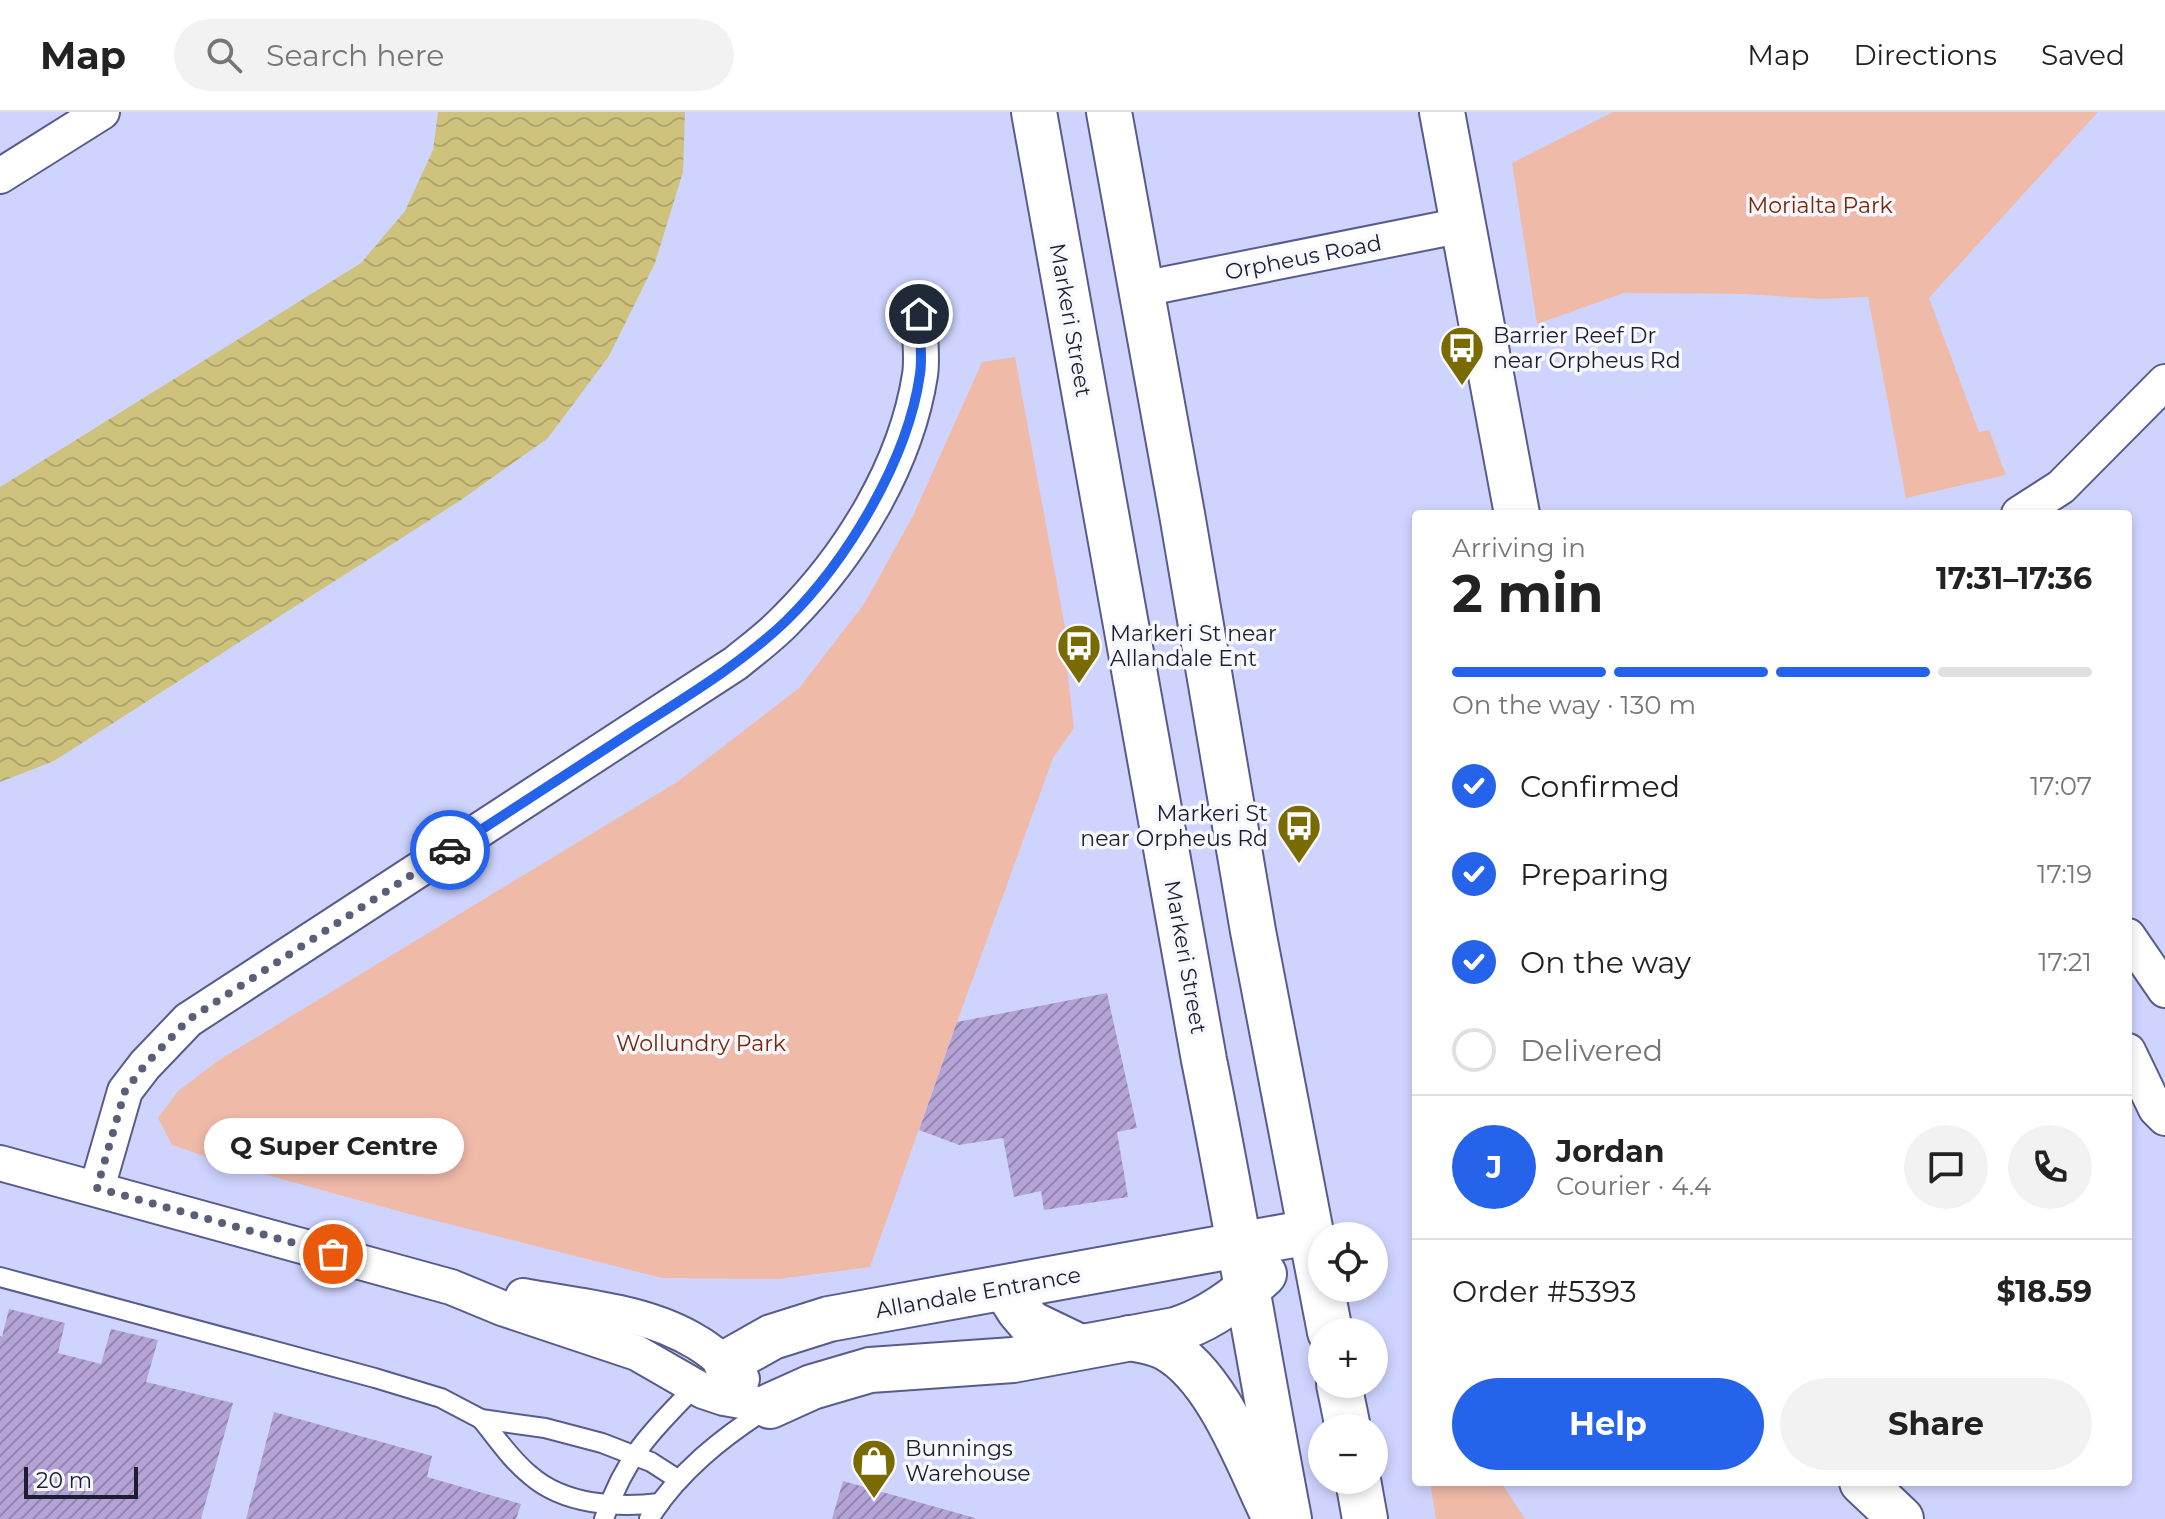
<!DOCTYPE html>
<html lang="en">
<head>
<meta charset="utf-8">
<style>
  body { margin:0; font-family:Montserrat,sans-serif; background:#f2f2f2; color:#222; height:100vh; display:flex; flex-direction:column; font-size:30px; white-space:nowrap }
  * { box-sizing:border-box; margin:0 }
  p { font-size:26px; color:#767676 }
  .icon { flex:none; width:44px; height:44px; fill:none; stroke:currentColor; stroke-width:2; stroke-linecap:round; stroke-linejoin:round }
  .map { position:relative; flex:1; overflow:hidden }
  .drawer { position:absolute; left:1412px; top:398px; width:720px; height:976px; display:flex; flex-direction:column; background:#fff; border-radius:8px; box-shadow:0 4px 12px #0003 }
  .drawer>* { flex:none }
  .tools { position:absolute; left:1308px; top:1110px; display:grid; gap:16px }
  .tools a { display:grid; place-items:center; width:80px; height:80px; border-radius:50%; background:#fff; box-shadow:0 4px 12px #0003; font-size:40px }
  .scale { position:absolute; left:24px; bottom:20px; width:114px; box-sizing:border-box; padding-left:8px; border:4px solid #1c1e31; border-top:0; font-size:22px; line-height:28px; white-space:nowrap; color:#1c1e31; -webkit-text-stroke:6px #f7f8fe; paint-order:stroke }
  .pin { position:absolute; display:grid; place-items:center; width:68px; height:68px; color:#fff; margin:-34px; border:4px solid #fff; border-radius:50%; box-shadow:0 2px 8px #0007 }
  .courier { position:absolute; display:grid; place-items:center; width:80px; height:80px; margin:-40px; border:6px solid #2563eb; border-radius:50%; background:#fff; color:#222; box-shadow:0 2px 10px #0007 }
  .bubble { position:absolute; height:56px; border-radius:28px; background:#fff; box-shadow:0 4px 12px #0003; font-size:26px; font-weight:700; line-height:56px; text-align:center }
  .overview em { font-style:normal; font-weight:700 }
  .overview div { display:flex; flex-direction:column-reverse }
  .overview { display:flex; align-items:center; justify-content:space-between; height:136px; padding:0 40px }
  h1 { font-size:52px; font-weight:700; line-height:60px }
  .bar { display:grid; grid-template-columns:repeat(4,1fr); gap:12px 8px; align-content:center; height:96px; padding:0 40px }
  .bar i { height:10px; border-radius:6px; background:#e0e0e0 }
  .bar .selected { background:#2563eb }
  .bar p { grid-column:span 4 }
  .line { display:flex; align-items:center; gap:20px; padding:0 40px; border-top:2px solid #e0e0e0 }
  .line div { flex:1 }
  .round { display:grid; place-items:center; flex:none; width:84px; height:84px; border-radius:42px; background:#f2f2f2 }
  ol { padding:0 40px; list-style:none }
  li { display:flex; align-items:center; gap:24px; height:88px }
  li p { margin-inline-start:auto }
  li .icon { padding:8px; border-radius:50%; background:#2563eb; color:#fff; stroke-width:4 }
  li:last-child { color:#767676 }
  li i { width:44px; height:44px; border:4px solid #e0e0e0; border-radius:50% }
  .button { display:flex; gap:16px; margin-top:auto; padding:16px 40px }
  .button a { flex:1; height:92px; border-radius:48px; background:#2563eb; color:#fff; font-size:32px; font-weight:700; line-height:92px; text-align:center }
  .button a+a { background:#f2f2f2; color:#222 }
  header { display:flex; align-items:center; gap:48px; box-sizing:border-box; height:112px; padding:0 40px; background:#fff; border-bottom:2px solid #e0e0e0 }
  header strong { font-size:38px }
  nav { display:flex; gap:44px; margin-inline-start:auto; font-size:28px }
  .search { width:560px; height:72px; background:#f2f2f2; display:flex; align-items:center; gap:20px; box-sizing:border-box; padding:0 28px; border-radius:44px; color:#767676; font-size:30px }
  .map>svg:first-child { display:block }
  .park { fill:#f0baa9 }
  .water { fill:url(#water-waves) }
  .building { fill:url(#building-hatch) }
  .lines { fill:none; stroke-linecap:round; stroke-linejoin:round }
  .lane-casing { stroke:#585c8a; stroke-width:22 }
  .street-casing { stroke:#585c8a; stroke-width:38 }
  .secondary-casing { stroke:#585c8a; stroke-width:48 }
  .lane { stroke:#fff; stroke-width:18 }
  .street { stroke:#fff; stroke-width:34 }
  .secondary { stroke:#fff; stroke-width:44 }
  .done { stroke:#5b5e79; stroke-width:8; stroke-dasharray:0 14.4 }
  .route { stroke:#2563eb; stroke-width:10 }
  .labels { text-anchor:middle; stroke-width:7; stroke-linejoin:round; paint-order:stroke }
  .park-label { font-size:22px; fill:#772705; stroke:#f7f8fe }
  .street-label { font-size:22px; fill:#1c1e31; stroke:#f7f8fe }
  .poi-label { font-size:22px; fill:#1c1e31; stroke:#f7f8fe; text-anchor:start }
</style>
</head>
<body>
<header>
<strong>Map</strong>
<div class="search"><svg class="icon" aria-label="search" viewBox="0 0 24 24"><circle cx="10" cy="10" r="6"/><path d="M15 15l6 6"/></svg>Search here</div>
<nav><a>Map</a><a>Directions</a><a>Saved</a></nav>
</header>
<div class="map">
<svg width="2165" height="1407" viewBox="0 0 2165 1407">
  <defs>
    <pattern id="water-waves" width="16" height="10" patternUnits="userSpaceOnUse" patternTransform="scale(2)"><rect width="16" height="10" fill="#cec27d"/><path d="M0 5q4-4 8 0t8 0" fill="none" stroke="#b0a66c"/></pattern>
    <pattern id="building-hatch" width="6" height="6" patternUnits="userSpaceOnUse" patternTransform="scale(2)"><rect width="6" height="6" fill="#b4a3d6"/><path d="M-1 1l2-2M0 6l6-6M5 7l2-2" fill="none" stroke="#9284ae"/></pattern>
  </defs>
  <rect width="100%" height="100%" fill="#cfd4ff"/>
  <g class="park">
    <polygon points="1613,0 2098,0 1929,186 1979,320 1989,318 2006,363 1906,386 1868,185 1822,187 1745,182 1624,181 1537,212 1512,51"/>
    <polygon points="1015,245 1069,537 1065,539 1074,616 1053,646 957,910 870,1155 778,1167 662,1166 409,1102 230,1053 172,1033 158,1006 178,979 219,948 677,670 799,576 864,492 913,404 982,250"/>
    <polygon points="1430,1370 1501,1370 1525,1407 1436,1407"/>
  </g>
  <polygon class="water" points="438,0 685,0 683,60 655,151 609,244 548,326 461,388 54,649 0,670 0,375 361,151 405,99 433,38"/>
  <g class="building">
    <polygon points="1107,881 1137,1016 1117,1020 1128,1085 1044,1098 1041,1079 1014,1085 1003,1026 959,1033 919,1018 957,910"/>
    <polygon points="9,1197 65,1211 58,1241 101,1252 111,1217 158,1228 146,1270 233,1291 201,1407 0,1407 0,1224 2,1225"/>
    <polygon points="274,1300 432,1344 427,1365 521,1392 516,1407 246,1407"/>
    <polygon points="843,1369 975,1406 975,1407 832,1407"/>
  </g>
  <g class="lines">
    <g class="lane-casing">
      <g id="lane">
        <polyline points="0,1165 375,1266 441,1286 481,1307 545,1316 602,1331 651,1350 679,1368"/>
        <path d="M481 1307C496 1325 511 1348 530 1363 564 1393 617 1396 660 1391"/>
        <path d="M604 1407C624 1347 651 1319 694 1276"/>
        <path d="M649 1407C678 1360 723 1325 768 1296"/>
      </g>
    </g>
    <g class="street-casing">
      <g id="street">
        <polyline points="0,64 102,0"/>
        <polyline points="1142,177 1463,113"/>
        <polyline points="2019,402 2061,375 2165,270"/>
        <polyline points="2128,824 2165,878"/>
        <polyline points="2128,939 2156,997 2165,1006"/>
        <polyline points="0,1051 451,1175 502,1196 637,1241 703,1279 724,1286 770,1294"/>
        <path d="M97 1076 125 979 145 953 188 908 736 551C753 537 772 523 787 507 851 443 906 353 920 263 923 244 919 221 919 202"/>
        <path d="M523 1184C582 1195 647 1199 698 1231 715 1241 728 1254 742 1267"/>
      </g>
    </g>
    <g class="secondary-casing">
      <g id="secondary">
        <path d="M1034 0 1204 948C1235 1101 1260 1254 1289 1407"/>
        <polyline points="1109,0 1182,402 1253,819 1330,1220"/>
        <polyline points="1442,0 1517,402"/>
        <polyline points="1005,1176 1019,1198 1030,1211 1080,1235"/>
        <path d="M1130 1226C1142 1228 1155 1230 1166 1236 1216 1263 1247 1348 1271 1398"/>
        <polyline points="726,1251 772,1225 829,1207 1310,1120"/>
        <polyline points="1339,1272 1348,1316"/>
        <path d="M770 1294 812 1275 870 1258 1013 1248 1175 1218C1209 1208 1238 1186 1264 1162"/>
        <polyline points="1358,1368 1365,1407"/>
        <polyline points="1862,1370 1901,1407"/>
      </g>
    </g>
    <use href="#lane" class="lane"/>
    <use href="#street" class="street"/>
    <use href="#secondary" class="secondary"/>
  </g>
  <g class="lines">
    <polyline class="done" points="333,1142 97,1076 125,979 145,953 188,908 450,738"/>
    <path class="route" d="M450 738C513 697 576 656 639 615 689 583 742 551 786 509 847 449 908 348 920 262 923 243 919 221 919 202"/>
  </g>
  <defs>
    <g id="bus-pin" transform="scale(2.3)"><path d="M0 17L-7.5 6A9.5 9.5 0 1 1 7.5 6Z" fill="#796a02" stroke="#f7f8fe"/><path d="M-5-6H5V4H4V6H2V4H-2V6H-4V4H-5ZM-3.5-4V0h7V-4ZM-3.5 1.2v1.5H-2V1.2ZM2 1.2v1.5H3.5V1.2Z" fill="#fff"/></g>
    <g id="shop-pin" transform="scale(2.3)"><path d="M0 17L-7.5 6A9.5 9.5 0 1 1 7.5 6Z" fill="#796a02" stroke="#f7f8fe"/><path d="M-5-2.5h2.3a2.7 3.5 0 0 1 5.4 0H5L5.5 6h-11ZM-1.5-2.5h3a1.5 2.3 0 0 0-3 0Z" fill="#fff"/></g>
  </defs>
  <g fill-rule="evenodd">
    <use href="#bus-pin" x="1462" y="236"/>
    <use href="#bus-pin" x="1079" y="534"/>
    <use href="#bus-pin" x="1299" y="714"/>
    <use href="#shop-pin" x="874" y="1349"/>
  </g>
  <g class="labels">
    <g class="park-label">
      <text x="1820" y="101">Morialta Park</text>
      <text x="701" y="939">Wollundry Park</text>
    </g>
    <g class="street-label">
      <text transform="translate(1303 145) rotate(-11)" y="8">Orpheus Road</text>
      <text transform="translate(1071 208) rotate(80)" y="8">Markeri Street</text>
      <text transform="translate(1186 845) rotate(80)" y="8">Markeri Street</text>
      <text transform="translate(978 1180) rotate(-10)" y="8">Allandale Entrance</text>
    </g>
    <g class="poi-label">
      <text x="1493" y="231">Barrier Reef Dr<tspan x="1493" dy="25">near Orpheus Rd</tspan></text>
      <text x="1110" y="529">Markeri St near<tspan x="1110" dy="25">Allandale Ent</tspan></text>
      <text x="1268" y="709" text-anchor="end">Markeri St<tspan x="1268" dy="25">near Orpheus Rd</tspan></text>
      <text x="905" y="1344">Bunnings<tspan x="905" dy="25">Warehouse</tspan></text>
    </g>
  </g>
</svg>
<div class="tools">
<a><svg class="icon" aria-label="locate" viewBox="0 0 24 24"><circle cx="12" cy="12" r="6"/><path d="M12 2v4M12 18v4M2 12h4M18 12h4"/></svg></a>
<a>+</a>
<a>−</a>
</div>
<div class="scale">20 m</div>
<div class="pin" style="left:333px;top:1142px;background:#ea580c"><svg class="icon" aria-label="bag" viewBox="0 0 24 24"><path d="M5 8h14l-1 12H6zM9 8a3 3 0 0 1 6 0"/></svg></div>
<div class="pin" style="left:919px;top:202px;background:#1f2937"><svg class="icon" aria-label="home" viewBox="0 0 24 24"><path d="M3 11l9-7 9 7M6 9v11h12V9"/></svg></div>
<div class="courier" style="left:450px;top:738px"><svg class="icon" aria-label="car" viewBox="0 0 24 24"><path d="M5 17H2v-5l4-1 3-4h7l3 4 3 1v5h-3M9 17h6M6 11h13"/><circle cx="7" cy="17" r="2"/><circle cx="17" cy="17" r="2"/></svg></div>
<div class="bubble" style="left:204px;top:1006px;width:260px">Q Super Centre</div>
<section class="drawer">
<div class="overview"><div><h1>2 min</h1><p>Arriving in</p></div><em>17:31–17:36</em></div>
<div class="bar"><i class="selected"></i><i class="selected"></i><i class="selected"></i><i></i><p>On the way · 130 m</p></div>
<ol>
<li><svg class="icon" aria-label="check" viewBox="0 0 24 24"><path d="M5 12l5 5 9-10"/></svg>Confirmed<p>17:07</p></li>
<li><svg class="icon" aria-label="check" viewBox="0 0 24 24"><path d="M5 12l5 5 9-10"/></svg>Preparing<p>17:19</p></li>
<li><svg class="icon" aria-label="check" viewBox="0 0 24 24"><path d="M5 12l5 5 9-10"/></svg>On the way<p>17:21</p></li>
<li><i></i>Delivered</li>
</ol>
<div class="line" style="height:144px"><b class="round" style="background:#2563eb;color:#fff">J</b><div><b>Jordan</b><p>Courier · 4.4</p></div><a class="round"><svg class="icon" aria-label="chat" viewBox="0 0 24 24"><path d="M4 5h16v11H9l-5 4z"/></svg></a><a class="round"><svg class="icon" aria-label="phone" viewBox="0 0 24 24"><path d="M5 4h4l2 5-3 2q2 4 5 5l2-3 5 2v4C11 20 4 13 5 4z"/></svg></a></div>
<div class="line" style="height:104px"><div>Order #5393</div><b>$18.59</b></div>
<div class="button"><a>Help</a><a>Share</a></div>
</section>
</div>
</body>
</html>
